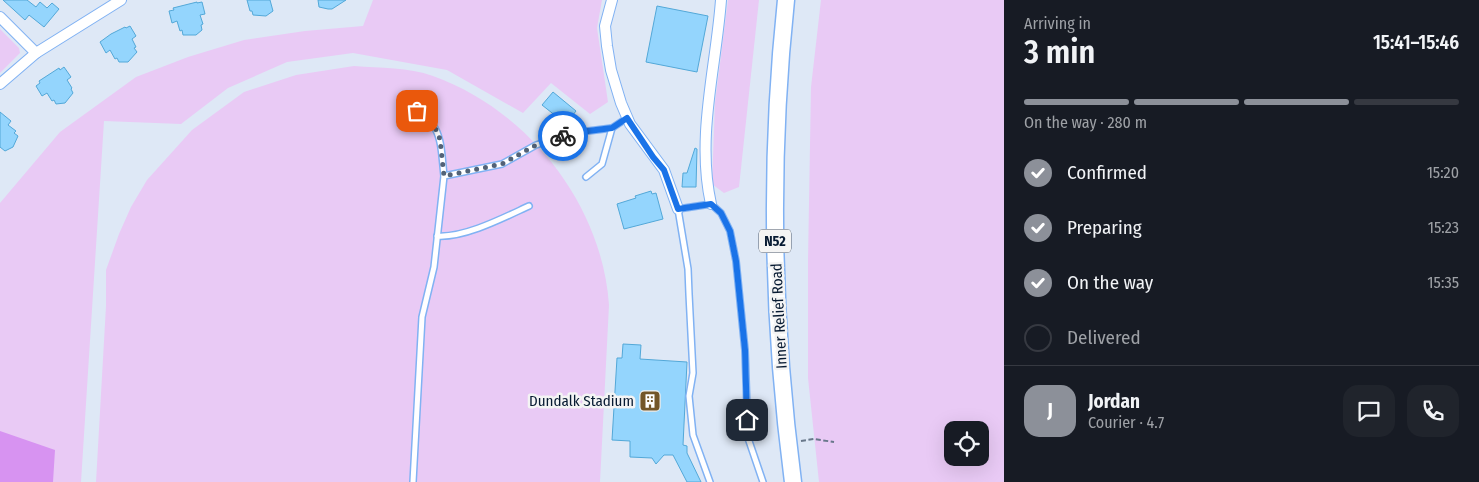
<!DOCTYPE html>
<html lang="en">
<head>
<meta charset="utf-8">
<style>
  body { margin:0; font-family:"Fira Sans Condensed",sans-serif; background:#20242c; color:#f1f3f6; height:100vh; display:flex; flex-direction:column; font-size:19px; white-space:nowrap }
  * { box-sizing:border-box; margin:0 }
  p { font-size:16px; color:#9ea1a6 }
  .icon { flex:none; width:28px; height:28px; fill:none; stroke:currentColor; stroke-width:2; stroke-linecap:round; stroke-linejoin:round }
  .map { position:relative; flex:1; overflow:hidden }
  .side { display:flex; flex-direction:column; background:#171b24; width:475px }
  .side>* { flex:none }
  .controls { position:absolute; left:944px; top:421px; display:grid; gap:10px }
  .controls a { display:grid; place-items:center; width:45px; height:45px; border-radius:10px; background:#171b24; box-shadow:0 5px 20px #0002; font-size:25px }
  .pin { position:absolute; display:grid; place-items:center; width:42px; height:42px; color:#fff; margin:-21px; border-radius:10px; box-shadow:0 2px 8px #0006 }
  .courier { position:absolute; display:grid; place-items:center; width:50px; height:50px; margin:-25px; border:4px solid #1a73e8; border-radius:50%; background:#fff; color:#222; box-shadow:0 1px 6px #0007 }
  .summary em { font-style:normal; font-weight:600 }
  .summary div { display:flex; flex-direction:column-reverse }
  .summary { display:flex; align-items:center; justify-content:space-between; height:85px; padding:0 20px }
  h1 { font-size:32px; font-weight:600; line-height:38px }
  .bar { display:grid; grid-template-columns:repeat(4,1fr); gap:8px 5px; align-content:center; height:60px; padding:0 20px }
  .bar i { height:6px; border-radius:4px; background:#363941 }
  .bar .current { background:#8c9099 }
  .bar p { grid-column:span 4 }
  .line { display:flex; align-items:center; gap:12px; padding:0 20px; border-top:1px solid #363941 }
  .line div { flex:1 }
  .round { display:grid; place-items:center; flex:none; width:52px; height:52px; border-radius:15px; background:#20242c }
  ol { padding:0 20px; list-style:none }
  li { display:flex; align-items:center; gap:15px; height:55px }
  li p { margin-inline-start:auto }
  li .icon { padding:5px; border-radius:50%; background:#8c9099; color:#fff; stroke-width:4 }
  li:last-child { color:#9ea1a6 }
  li i { width:28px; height:28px; border:2px solid #363941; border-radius:50% }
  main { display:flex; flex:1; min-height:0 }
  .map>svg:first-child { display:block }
  .green { fill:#e9caf5; fill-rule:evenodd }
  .forest { fill:#d793f1 }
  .building { fill:#94d5fd; stroke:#53a8d8 }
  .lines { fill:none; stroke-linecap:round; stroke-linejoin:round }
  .lane-casing { stroke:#81b2f3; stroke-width:8 }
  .street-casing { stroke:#81b2f3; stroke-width:12 }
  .primary-casing { stroke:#81b2f3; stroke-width:19 }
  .path { stroke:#68778a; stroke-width:2; stroke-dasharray:5 2.5; stroke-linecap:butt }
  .lane { stroke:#fff; stroke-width:5 }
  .street { stroke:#fff; stroke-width:10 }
  .primary { stroke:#fff; stroke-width:16 }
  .done { stroke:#526277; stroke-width:5; stroke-dasharray:0 9 }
  .route { stroke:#1a73e8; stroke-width:6 }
  .labels { text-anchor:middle; stroke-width:5; stroke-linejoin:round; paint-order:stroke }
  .shield { fill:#f4f4f4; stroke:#4e5b6c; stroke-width:1 }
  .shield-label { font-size:14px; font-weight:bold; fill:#071a32 }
  .street-label { font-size:15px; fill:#071a32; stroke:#f4f4f4 }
  .poi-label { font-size:15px; fill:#071a32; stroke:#f4f4f4; text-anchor:end }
</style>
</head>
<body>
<main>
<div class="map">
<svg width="1004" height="482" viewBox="0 0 1004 482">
  <rect width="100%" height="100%" fill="#dee8f6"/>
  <g class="green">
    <polygon points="373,0 602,0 597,28 608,102 590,114 551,83 523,113 447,70 353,53 287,62 228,88 181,124 104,121 81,482 0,482 0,203 60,132 136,77 188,57 244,40 305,31 363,26"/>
    <polygon points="728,0 759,0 739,187 724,193 712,184 715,103"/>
    <path d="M821 0H1004V482H819L808 378V261L811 87ZM952 430H980V458H952Z"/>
    <polygon points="0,29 19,48 20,53 0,73"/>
    <path d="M354 66C381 68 408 67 433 76 528 110 602 204 609 305L600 482H96L106 306V270L119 234 131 207 147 180 192 130 244 92 296 75Z"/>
  </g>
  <polygon class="forest" points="0,431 55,450 53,482 0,482"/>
  <g class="building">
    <polygon points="3,0 27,0 36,7 40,2 47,8 52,3 59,9 44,27 29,15 25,20"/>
    <polygon points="247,0 270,0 273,11 266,16 253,15 252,11 250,11"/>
    <polygon points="318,0 346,0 332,9 328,9 319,7"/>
    <polygon points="197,2 197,3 202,2 205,14 200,15 203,24 201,25 202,30 196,35 183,35 182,30 180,31 177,21 172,23 169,11 174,10 173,8"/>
    <polygon points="657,6 708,16 697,72 646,62"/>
    <polygon points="130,26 136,36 132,39 136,47 134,48 137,52 128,62 119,62 117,58 115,59 110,50 106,53 100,42 111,34 125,27 126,28"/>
    <polygon points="64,67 71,77 67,80 72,88 71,89 73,93 65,103 56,104 54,100 52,101 47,93 42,96 36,86 40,83 39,81 59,68 60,70"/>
    <polygon points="553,92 576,111 566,124 542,105"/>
    <polygon points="0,112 11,121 8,125 16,131 14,133 18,136 13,147 5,151 0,147"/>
    <polygon points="695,148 697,149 696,187 682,187 683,173 687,173"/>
    <polygon points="651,191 652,194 656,193 663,219 624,229 617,204 636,198 635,196"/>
    <polygon points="623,344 641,345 640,359 687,362 683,445 687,446 687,453 701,482 687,482 673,455 664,455 656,464 652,458 630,457 630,441 612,440 617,358 622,358"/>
  </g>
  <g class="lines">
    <g class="lane-casing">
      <g id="lane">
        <path d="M402 106C443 119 440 139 444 176"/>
        <polyline points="586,177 602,164 612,128"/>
        <path d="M437 236C465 238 505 217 529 206"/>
        <polyline points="413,482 422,317 434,267 444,176 502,164 536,145 572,133 612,128 627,118"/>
        <polyline points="710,482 693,435 689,396 693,373 689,294 688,269 678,209 711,204 721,213 730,231 736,261 745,350 748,438 763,482"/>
      </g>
    </g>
    <g class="street-casing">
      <g id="street">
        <polyline points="612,0 605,26 607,46 611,70 621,103 630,124 664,170 678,209"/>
        <polyline points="0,17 36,53"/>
        <polyline points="0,84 36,53 121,0"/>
        <path d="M711 204C696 136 716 68 721 0"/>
      </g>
    </g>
    <g class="primary-casing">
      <path id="primary" d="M786 0C769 160 772 322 793 482"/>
    </g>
    <polyline class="path" points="801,441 814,439 834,442"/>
    <use href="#lane" class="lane"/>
    <use href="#street" class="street"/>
    <use href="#primary" class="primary"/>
  </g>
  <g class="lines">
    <polyline class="done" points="417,111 433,123 440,139 444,176 502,164 536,145 563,136"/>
    <polyline class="route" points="563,136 572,133 612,128 627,118 653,157 664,170 678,209 711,204 721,213 730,231 736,261 745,350 747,420"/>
  </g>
  <defs>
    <g id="building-square" transform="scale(1.125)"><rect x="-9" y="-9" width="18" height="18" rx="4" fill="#735629" stroke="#f4f4f4"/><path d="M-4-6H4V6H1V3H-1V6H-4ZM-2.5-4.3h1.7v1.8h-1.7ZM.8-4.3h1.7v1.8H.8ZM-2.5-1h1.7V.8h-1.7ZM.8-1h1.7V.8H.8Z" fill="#fff"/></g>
  </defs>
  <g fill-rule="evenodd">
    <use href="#building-square" x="650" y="401"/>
  </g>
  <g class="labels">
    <rect class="shield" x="759" y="229.5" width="32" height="23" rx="4"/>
    <g class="shield-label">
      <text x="775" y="246">N52</text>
    </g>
    <g class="street-label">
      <text transform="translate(779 316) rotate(-93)" y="5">Inner Relief Road</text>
    </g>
    <g class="poi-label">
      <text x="634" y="406">Dundalk Stadium</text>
    </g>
  </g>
</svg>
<div class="controls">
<a><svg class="icon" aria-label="locate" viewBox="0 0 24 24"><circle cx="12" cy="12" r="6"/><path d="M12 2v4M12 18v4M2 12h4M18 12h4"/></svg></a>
</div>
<div class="pin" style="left:417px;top:111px;background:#ea580c"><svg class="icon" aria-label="bag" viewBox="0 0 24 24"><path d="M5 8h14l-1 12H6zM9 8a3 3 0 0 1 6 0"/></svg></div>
<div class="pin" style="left:747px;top:420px;background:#1f2937"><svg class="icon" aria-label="home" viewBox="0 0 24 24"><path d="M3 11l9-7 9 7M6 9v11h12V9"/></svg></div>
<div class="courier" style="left:563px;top:136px"><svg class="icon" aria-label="bike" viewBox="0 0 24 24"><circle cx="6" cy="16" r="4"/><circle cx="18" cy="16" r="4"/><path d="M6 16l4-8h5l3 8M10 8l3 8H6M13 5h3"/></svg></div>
</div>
<section class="side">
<div class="summary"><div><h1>3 min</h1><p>Arriving in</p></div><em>15:41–15:46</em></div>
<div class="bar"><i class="current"></i><i class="current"></i><i class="current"></i><i></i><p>On the way · 280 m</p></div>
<ol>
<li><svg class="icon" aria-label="check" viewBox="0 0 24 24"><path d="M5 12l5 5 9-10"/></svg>Confirmed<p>15:20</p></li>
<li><svg class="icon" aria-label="check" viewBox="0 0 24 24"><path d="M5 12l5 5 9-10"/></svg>Preparing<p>15:23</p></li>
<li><svg class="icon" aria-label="check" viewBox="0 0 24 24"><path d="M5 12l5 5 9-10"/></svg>On the way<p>15:35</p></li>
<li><i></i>Delivered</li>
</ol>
<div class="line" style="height:90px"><b class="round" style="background:#8c9099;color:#fff">J</b><div><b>Jordan</b><p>Courier · 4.7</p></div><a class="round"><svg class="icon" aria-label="chat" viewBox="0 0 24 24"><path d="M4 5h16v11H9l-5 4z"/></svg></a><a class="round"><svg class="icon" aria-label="phone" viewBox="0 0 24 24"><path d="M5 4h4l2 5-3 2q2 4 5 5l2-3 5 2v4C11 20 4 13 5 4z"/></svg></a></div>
</section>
</main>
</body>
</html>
